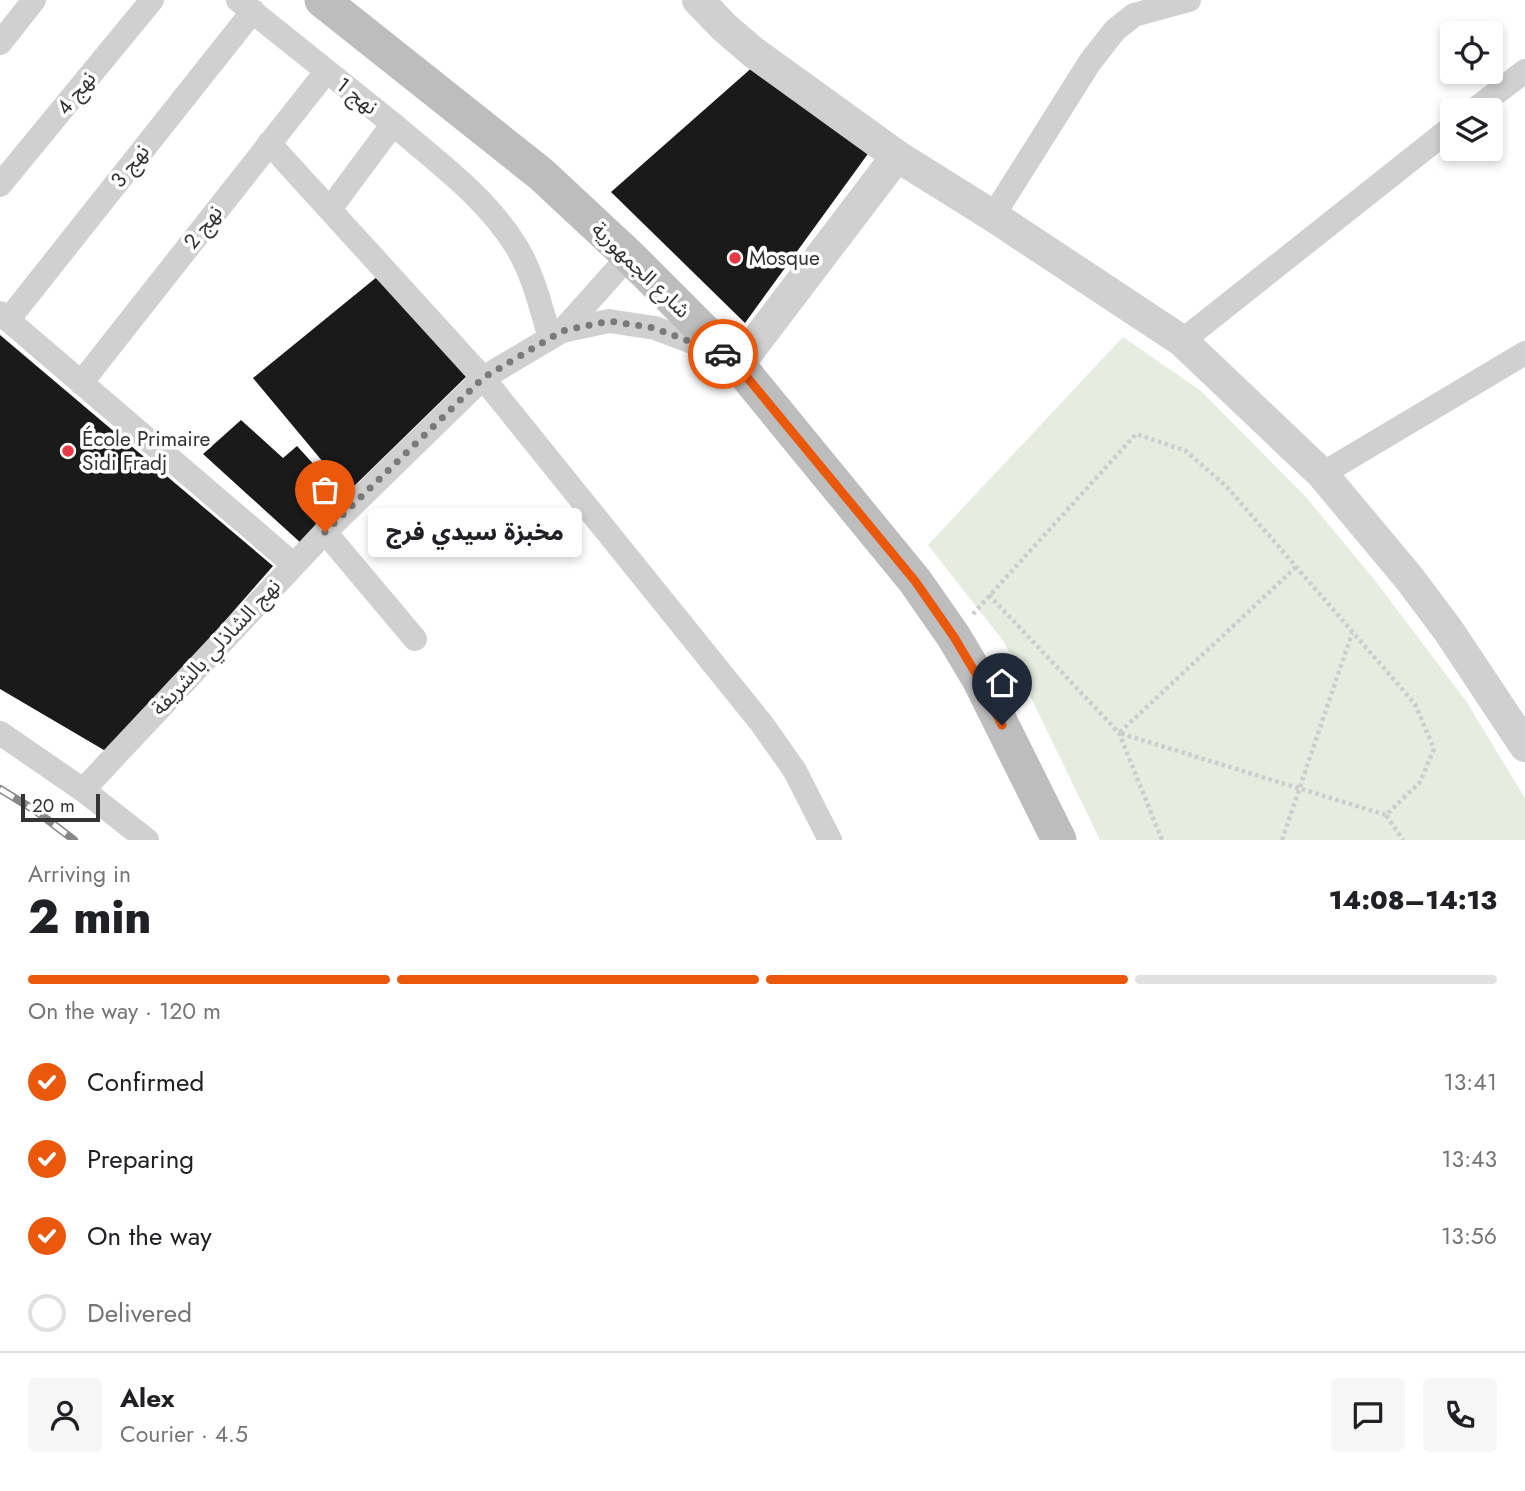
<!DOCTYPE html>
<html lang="en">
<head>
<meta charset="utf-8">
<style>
  body { margin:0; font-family:Jost,"Noto Sans Arabic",sans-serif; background:#f6f6f6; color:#202124; height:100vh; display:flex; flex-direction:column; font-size:26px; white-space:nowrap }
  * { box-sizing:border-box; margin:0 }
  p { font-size:23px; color:#757577 }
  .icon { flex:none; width:38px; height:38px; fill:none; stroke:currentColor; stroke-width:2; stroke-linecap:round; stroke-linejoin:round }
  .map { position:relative; height:840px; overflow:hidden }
  .panel { display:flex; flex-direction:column; background:#fff; flex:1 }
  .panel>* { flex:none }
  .controls { position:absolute; left:1440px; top:21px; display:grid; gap:14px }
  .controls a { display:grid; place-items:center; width:63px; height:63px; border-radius:7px; background:#fff; box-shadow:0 4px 10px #0003; font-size:35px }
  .scale { position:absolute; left:21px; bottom:18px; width:79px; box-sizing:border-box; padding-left:7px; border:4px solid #333; border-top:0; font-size:19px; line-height:24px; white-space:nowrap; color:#333; -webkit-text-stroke:5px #fff; paint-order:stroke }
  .pin { position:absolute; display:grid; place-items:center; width:60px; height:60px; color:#fff; margin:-72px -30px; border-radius:50% 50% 50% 0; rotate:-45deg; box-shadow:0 0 7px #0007 }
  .pin .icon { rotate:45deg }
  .courier { position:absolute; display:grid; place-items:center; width:70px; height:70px; margin:-35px; border:5px solid #ea580c; border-radius:50%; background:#fff; color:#222; box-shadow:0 2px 9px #0007 }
  .bubble { position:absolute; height:49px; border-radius:7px; background:#fff; box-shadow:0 4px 10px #0003; font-size:23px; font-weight:800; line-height:49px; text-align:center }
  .overview em { font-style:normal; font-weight:800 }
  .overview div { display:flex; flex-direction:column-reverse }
  .overview { display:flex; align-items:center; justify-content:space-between; height:119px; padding:0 28px }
  h1 { font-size:46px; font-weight:800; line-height:52px }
  .bar { display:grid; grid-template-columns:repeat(4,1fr); gap:10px 7px; align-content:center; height:84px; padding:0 28px }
  .bar i { height:9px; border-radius:5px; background:#e0e0e0 }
  .bar .on { background:#ea580c }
  .bar p { grid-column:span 4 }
  .line { display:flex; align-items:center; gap:18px; padding:0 28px; border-top:2px solid #e0e0e0 }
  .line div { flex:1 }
  .round { display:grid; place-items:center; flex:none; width:74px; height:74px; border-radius:7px; background:#f6f6f6 }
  ol { padding:0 28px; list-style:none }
  li { display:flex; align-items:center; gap:21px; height:77px }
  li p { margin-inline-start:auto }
  li .icon { padding:7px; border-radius:50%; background:#ea580c; color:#fff; stroke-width:4 }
  li:last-child { color:#757577 }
  li i { width:38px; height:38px; border:4px solid #e0e0e0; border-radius:50% }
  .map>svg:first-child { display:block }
  .green { fill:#e6ecdf }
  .building { fill:#1a1a1a }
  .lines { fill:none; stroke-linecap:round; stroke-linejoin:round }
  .path { stroke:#cdcdcd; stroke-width:4.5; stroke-dasharray:3.5 3.5; stroke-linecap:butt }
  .minor { stroke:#d0d0d0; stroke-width:24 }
  .tertiary { stroke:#d0d0d0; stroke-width:32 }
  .secondary { stroke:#bdbdbd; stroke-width:35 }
  .rail-casing { stroke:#888; stroke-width:8 }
  .rail { stroke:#fff; stroke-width:5; stroke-dasharray:16; stroke-linecap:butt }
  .done { stroke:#7a7a7a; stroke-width:7; stroke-dasharray:0 12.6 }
  .route { stroke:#ea580c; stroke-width:9 }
  .poi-dot { fill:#e63946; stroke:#fff; stroke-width:2.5 }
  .labels { text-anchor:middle; stroke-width:7; stroke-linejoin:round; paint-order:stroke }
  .street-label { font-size:21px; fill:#333; stroke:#fff }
  .poi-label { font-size:21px; fill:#333; stroke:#fff; text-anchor:start }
</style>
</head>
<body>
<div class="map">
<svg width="1525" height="840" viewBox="0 0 1525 840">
  <rect width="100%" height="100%" fill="#fff"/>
  <polygon class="green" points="1123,337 1201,391 1306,497 1377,583 1466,701 1525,798 1525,840 1100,840 1004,642 928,545"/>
  <g class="building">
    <polygon points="755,65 870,151 745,323 611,192"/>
    <polygon points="383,272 474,369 348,492 253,378"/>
    <polygon points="0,335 273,566 109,753 0,689"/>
    <polygon points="241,420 283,458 297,446 349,503 302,544 203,454"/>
  </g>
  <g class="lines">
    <g class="path">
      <polyline points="1296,567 1119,733 1386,815"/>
      <polyline points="989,595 1119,733 1162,840"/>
      <polyline points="973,614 1136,434 1186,451 1227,487 1415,704 1434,749 1420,782 1386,815 1403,840"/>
      <polyline points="1282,840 1352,633"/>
    </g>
    <g class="minor">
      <polyline points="238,0 393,124 330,209"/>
      <polyline points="0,43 34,0"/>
      <polyline points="1474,110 1525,71"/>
      <path d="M393 124C437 162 485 196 516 246 533 273 541 308 550 338"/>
      <polyline points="269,143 483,378 762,724 795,771 830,840"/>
      <polyline points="0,185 152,0"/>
      <polyline points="993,216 1090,62 1115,30 1134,15 1189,0"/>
      <polyline points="0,313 293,564"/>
      <polyline points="8,320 253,11"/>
      <polyline points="562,331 609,321 655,328 719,352"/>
      <polyline points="1182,341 1452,127"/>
      <polyline points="81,383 326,72"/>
      <polyline points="1322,474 1525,353"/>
      <polyline points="325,532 415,639"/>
      <polyline points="0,733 83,790 147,840"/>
      <polyline points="83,790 325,532 483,378 562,331 629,256"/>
    </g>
    <g class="tertiary">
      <polyline points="698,0 724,27 753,52 897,156 993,216 1182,341 1322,474 1409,578 1448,630 1525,746"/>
      <polyline points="738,365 897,156"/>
    </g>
    <polyline class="secondary" points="322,0 541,174 629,256 738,365 915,581 954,637 979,679 1059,840"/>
    <g class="rail-casing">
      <polyline id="rail" points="0,789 36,811 74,840"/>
    </g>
    <use href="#rail" class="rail"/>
  </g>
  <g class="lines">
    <polyline class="done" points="325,532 483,378 562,331 609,321 654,328 723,354"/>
    <polyline class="route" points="723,354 737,365 915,581 954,637 979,679 1002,725"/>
  </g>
  <g class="poi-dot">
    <circle cx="735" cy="258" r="7"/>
    <circle cx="68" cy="451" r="7"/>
  </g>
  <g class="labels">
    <g class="street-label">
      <text transform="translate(76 93) rotate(-51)" y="7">نهج 4</text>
      <text transform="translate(357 96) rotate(38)" y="7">نهج 1</text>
      <text transform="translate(130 166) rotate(-52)" y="7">نهج 3</text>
      <text transform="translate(203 227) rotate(-52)" y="7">نهج 2</text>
      <text transform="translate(641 270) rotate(44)" y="7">شارع الجمهورية</text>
      <text transform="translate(216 647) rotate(-47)" y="7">نهج الشاذلي بالشريفة</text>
    </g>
    <g class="poi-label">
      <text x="749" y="265">Mosque</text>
      <text x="82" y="446">École Primaire<tspan x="82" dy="24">Sidi Fradj</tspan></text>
    </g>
  </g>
</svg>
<div class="controls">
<a><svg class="icon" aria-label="locate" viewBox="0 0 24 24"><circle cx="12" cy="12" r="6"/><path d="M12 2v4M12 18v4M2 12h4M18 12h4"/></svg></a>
<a><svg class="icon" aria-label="layers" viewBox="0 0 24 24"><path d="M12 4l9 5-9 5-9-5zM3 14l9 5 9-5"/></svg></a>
</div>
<div class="scale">20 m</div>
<div class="pin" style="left:325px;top:532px;background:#ea580c"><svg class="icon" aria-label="bag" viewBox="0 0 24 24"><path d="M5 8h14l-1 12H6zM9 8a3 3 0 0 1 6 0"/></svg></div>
<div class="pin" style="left:1002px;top:725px;background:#1f2937"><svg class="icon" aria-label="home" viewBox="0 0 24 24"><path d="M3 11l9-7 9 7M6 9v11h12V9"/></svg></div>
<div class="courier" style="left:723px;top:354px"><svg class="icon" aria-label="car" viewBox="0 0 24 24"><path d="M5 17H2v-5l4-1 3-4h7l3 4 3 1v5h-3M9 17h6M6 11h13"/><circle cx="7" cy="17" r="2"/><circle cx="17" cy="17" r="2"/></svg></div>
<div class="bubble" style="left:368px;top:508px;width:214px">مخبزة سيدي فرج</div>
</div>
<section class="panel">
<div class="overview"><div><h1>2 min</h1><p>Arriving in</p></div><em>14:08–14:13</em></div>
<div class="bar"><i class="on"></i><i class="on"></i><i class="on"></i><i></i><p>On the way · 120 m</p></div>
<ol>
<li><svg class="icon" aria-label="check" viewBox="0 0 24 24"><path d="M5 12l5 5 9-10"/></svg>Confirmed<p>13:41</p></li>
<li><svg class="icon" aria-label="check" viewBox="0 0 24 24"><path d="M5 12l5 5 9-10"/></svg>Preparing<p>13:43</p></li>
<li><svg class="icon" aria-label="check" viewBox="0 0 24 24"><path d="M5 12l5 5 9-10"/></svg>On the way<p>13:56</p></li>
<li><i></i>Delivered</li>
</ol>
<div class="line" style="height:126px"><a class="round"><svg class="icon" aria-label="person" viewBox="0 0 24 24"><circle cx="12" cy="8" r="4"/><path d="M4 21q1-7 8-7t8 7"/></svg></a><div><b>Alex</b><p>Courier · 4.5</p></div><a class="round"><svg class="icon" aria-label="chat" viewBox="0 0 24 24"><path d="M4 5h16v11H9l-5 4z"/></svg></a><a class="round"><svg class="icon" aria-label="phone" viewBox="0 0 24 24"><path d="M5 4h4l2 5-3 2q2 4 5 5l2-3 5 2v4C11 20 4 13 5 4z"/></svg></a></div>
</section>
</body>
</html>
